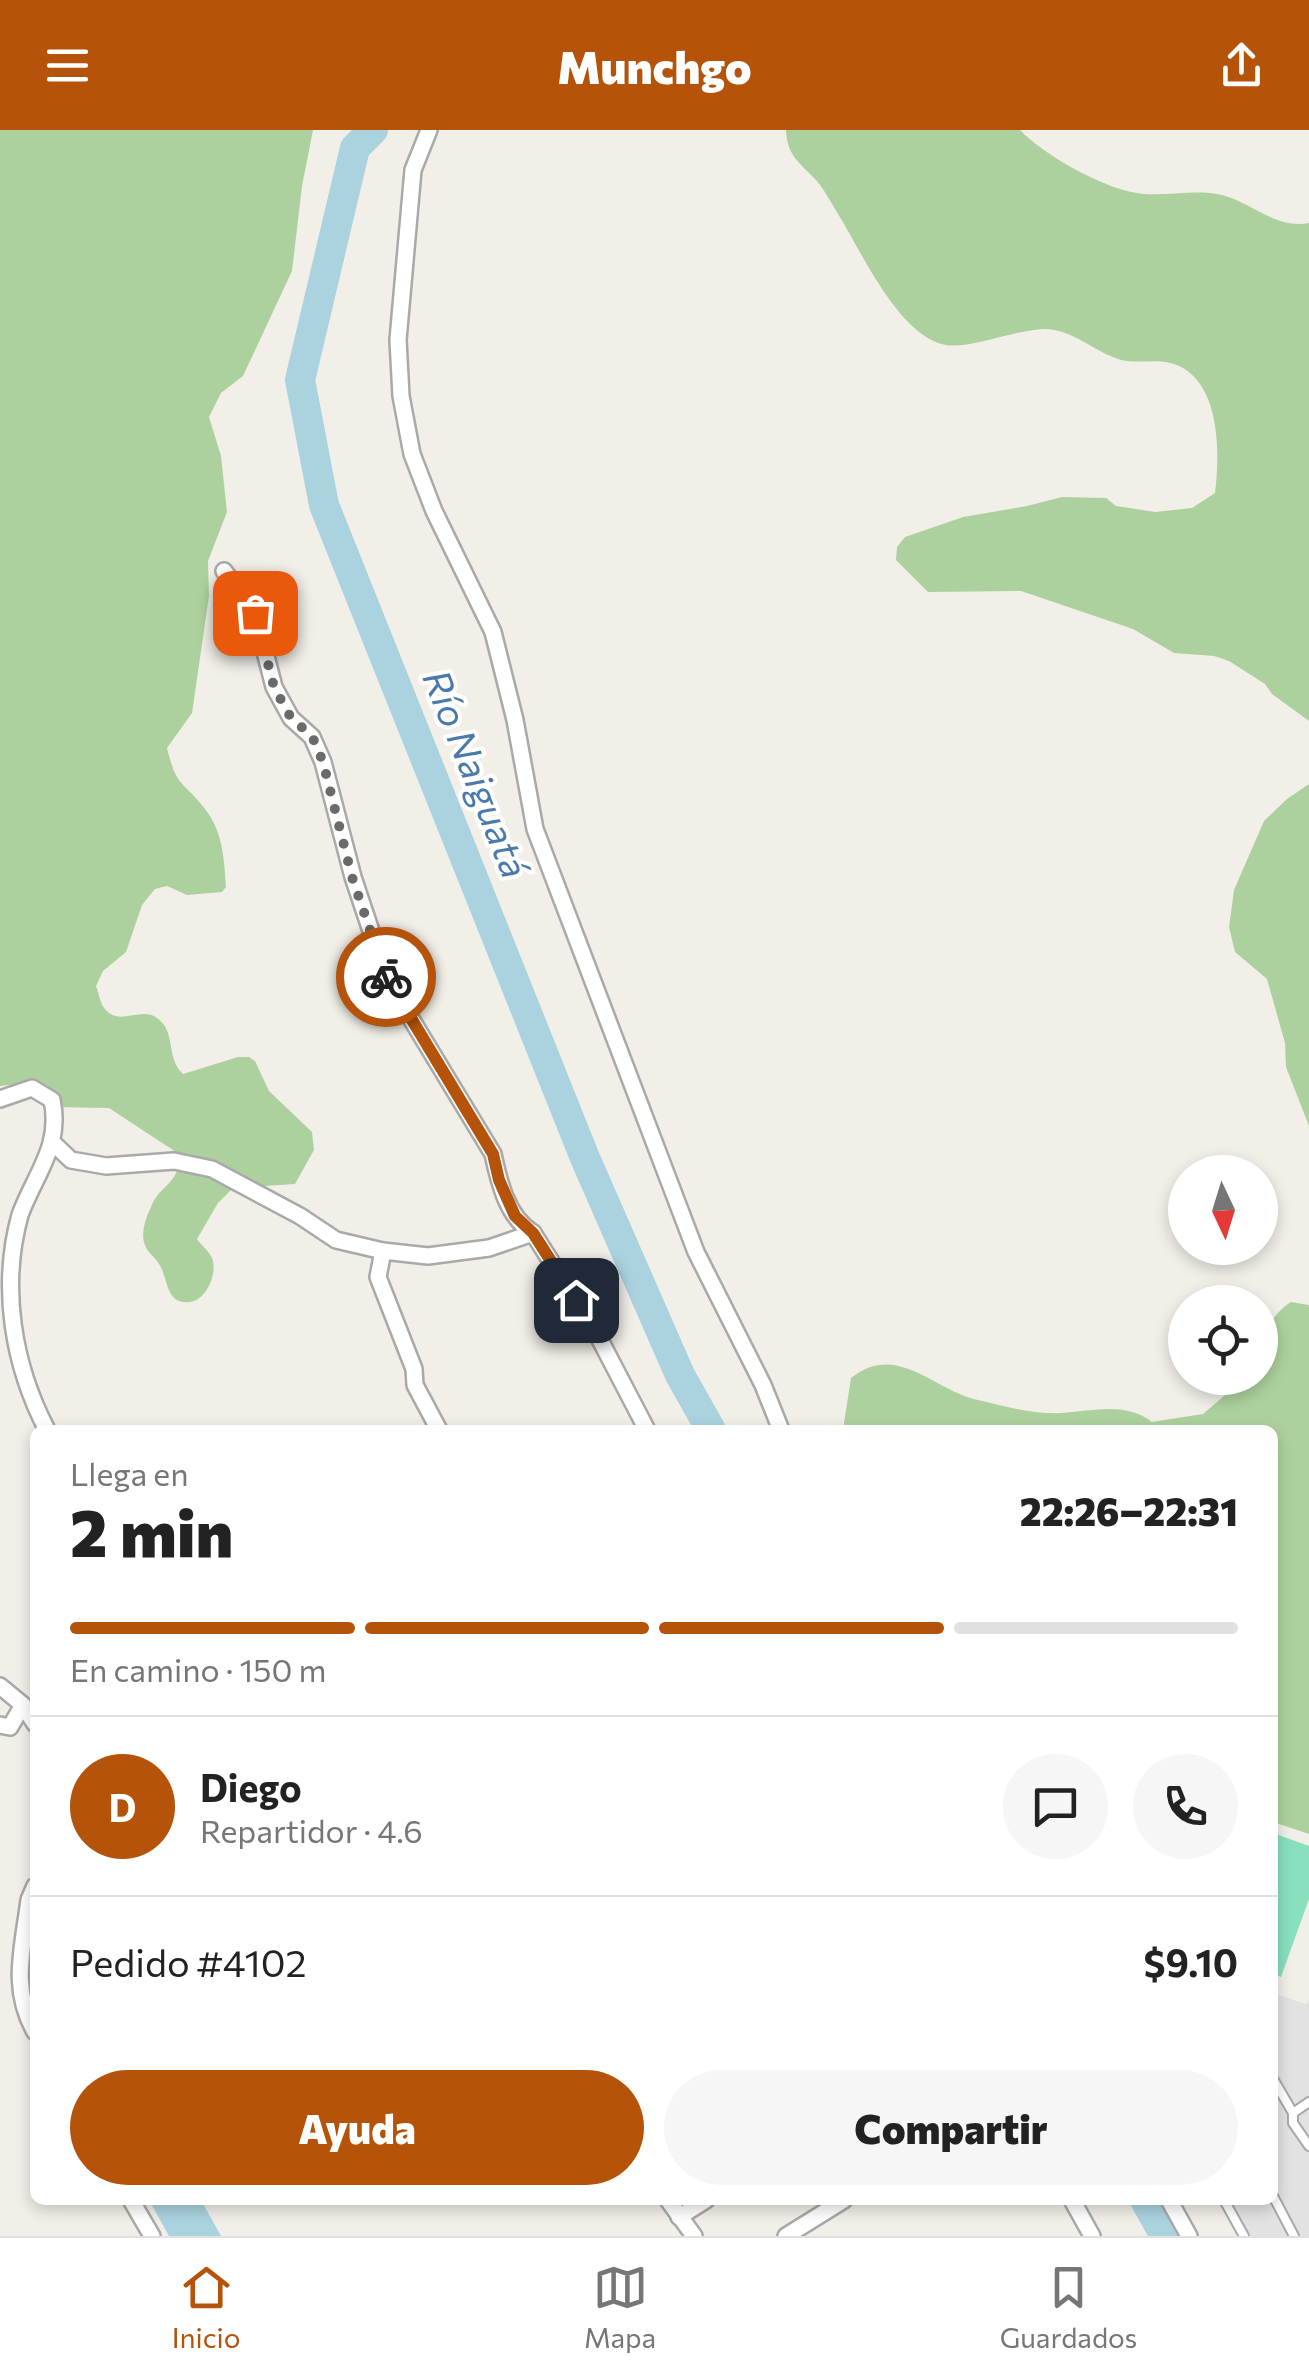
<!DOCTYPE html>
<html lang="es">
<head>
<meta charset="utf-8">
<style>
  body { margin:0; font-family:Commissioner,sans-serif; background:#f6f6f6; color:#222; height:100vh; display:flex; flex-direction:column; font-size:38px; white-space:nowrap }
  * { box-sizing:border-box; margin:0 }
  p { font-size:32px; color:#767676 }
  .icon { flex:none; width:55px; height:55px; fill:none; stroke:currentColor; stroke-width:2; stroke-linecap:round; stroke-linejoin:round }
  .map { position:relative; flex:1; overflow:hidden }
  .details { position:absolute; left:30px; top:1295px; width:1248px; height:780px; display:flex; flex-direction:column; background:#fff; border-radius:15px; box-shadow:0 5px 15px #0003 }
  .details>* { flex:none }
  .needle { width:65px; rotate:176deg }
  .controls { position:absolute; left:1168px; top:1025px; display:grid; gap:20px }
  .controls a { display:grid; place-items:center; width:110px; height:110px; border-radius:50%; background:#fff; box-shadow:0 5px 15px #0003; font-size:50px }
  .pin { position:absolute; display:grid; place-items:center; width:85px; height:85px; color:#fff; margin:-42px; border-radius:20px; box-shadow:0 5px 15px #0006 }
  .courier { position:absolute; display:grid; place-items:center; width:100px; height:100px; margin:-50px; border:8px solid #b45309; border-radius:50%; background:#fff; color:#222; box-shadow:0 2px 12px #0007 }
  .head em { font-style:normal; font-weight:800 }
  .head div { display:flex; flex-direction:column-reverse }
  .head { display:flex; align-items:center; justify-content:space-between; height:170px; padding:0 40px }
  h1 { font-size:65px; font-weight:800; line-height:75px }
  .bar { display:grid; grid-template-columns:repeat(4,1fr); gap:15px 10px; align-content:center; height:120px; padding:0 40px }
  .bar i { height:12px; border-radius:8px; background:#e0e0e0 }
  .bar .on { background:#b45309 }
  .bar p { grid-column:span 4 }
  .line { display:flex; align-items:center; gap:25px; padding:0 40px; border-top:2px solid #e0e0e0 }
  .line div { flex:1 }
  .round { display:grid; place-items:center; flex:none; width:105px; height:105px; border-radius:52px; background:#f6f6f6 }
  .primary-button { display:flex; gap:20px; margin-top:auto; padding:20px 40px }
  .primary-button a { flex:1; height:115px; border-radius:60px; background:#b45309; color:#fff; font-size:40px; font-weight:800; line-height:115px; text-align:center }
  .primary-button a+a { background:#f6f6f6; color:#222 }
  header { display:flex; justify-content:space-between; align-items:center; height:130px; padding:0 40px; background:#b45309; color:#fff; font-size:45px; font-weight:800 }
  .menu { display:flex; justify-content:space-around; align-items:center; height:140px; border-top:2px solid #e0e0e0; background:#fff; font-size:28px; color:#767676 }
  .menu a { display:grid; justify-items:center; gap:5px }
  .menu .on { color:#b45309 }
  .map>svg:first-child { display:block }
  .forest { fill:#add19e }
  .pitch { fill:#88e0be }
  .parking { fill:#e2e2e2 }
  .water { fill:#aad3df }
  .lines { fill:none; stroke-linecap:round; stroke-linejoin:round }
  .river { stroke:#aad3df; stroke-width:30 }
  .lane-casing { stroke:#a9a9a9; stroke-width:12 }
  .street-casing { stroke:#a9a9a9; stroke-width:20 }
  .lane { stroke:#fff; stroke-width:8 }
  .street { stroke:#fff; stroke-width:15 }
  .done { stroke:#6b6a68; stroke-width:10; stroke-dasharray:0 18 }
  .route { stroke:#b45309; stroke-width:12 }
  .labels { text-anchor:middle; stroke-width:8; stroke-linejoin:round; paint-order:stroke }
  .water-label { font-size:38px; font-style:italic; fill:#4a7aab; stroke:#fff }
</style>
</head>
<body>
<header><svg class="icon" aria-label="menu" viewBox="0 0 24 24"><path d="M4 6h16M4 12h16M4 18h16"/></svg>Munchgo<svg class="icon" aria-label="share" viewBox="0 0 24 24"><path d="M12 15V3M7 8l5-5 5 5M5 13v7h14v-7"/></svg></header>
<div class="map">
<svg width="1309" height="2106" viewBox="0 0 1309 2106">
  <rect width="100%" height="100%" fill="#f2efe9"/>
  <g class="forest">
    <path d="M0 0H313L302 56 292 141 243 246 221 263 209 287 221 326 227 382 208 431 209 466 192 583 167 618C177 659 182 649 205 679 223 702 224 728 226 757L222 762 187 765 167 756 155 759 142 775 126 822 103 841 96 856C99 863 100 874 105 879 119 897 141 876 157 888 177 902 165 927 183 944L238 927H249L255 931 269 961 312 1002 314 1020 295 1054 233 1058 218 1073 197 1109C201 1115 209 1121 212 1128 218 1142 207 1170 190 1172 165 1175 169 1149 159 1134 155 1127 147 1122 145 1115 140 1104 146 1087 151 1077 160 1054 181 1054 179 1024L109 978 50 977 9 955 0 956Z"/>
    <path d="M786 0H1020C1045 26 1107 61 1144 64 1169 66 1196 59 1222 65 1253 73 1275 99 1309 93V591L1272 564 1265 554 1229 531 1214 526 1174 523 1133 499 1021 461 928 462 896 430 897 417 905 407 963 387 1027 376 1062 367 1106 368 1116 376 1155 382 1192 378 1215 363C1220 323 1221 250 1174 234 1157 228 1139 234 1121 230 1094 222 1073 199 1044 199 1014 200 971 219 946 215 900 207 863 125 841 89 833 76 826 62 816 50 800 33 787 26 786 0Z"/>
    <polygon points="1309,654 1309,996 1286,937 1285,913 1267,849 1235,822 1229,797 1234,760 1264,691 1287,669"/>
    <path d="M1291 1172 1309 1175V1704L1273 1692 1272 1300H844V1293L851 1248C897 1211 933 1260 978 1270 1000 1275 1025 1282 1047 1283 1082 1285 1122 1268 1152 1292L1203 1284 1245 1248H1260C1260 1218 1264 1189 1291 1172Z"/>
  </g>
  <polygon class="pitch" points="1273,1703 1309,1716 1309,1769 1281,1847 1273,1844"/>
  <polygon class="parking" points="1273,1863 1306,1874 1309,1870 1309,2106 1249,2106 1230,2070 1272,2070"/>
  <polygon class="water" points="149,2070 201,2070 221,2106 169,2106"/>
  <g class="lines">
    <g class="river">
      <polyline points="373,0 355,18 300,250 324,375 585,1028 680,1245 711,1300"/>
      <polyline points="1145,2070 1165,2106"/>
    </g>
    <g class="lane-casing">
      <g id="lane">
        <polyline points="1272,1947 1293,1983"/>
        <polyline points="1309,1972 1293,1983 1293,1993 1309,2016"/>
        <polyline points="1272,2064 1294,2106"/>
        <polyline points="1224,2070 1244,2106"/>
      </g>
    </g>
    <g class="street-casing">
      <g id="street">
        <polyline points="429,0 413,40 398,210 401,266 412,324 434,381 493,502 515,590 535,699 696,1122 763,1255 781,1300"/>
        <path d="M224 441 255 483 274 557 291 588 312 607 323 632 353 747 387 849 493 1024C499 1052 507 1087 533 1103"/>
        <path d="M0 969 32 958 52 970C62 1016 35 1044 20 1085 0 1157 13 1235 47 1300"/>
        <polyline points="53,1013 71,1030 106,1036 174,1031 212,1039 300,1086 336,1110 383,1121 428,1126 489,1118 533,1103 597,1204 647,1300"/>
        <polyline points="383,1121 378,1147 414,1239 415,1255 439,1300"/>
        <polyline points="0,1556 23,1575 35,1594"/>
        <polyline points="0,1595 10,1597 23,1575"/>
        <path d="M35 1756 29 1770C23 1818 10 1858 35 1902"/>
        <polyline points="131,2070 152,2106"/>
        <polyline points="668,2070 694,2106"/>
        <polyline points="1072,2070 1092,2106"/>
        <polyline points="1169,2070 1189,2106"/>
        <polyline points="679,2087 706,2070"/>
        <polyline points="786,2106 844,2070"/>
      </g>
    </g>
    <use href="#lane" class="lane"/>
    <use href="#street" class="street"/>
  </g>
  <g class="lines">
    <polyline class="done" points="255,483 274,557 291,588 312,606 323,632 352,747 386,847"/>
    <polyline class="route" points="386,847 493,1024 499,1050 515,1086 533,1103 576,1170"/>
  </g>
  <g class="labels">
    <g class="water-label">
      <text transform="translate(475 644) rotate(68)" y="13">Río Naiguatá</text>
    </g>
  </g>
</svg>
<div class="controls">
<a><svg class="needle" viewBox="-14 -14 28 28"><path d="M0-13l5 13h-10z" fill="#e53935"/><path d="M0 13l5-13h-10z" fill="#767676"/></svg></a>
<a><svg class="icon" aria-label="locate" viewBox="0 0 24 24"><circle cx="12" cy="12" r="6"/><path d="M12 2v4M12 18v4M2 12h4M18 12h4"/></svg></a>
</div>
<div class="pin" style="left:255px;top:483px;background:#ea580c"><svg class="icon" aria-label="bag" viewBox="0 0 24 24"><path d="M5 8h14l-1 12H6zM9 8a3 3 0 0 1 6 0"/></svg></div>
<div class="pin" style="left:576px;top:1170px;background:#1f2937"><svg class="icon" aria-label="home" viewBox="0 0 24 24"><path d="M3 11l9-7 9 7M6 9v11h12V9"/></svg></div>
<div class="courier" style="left:386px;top:847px"><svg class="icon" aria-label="bike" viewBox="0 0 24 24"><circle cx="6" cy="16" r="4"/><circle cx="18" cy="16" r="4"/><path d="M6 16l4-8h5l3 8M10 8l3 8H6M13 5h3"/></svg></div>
<section class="details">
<div class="head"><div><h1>2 min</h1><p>Llega en</p></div><em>22:26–22:31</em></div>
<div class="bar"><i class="on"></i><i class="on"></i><i class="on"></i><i></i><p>En camino · 150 m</p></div>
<div class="line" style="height:180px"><b class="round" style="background:#b45309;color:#fff">D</b><div><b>Diego</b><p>Repartidor · 4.6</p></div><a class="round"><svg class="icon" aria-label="chat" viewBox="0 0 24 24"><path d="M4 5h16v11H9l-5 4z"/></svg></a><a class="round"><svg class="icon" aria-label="phone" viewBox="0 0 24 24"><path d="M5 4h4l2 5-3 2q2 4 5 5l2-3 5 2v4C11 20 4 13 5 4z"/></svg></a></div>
<div class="line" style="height:130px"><div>Pedido #4102</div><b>$9.10</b></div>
<div class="primary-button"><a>Ayuda</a><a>Compartir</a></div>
</section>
</div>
<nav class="menu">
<a class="on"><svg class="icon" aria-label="home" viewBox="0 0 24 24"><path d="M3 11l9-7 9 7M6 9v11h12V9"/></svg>Inicio</a>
<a><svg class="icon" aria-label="map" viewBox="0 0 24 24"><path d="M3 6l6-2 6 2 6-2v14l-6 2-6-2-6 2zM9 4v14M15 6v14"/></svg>Mapa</a>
<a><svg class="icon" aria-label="saved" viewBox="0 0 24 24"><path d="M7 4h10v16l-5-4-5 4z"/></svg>Guardados</a>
</nav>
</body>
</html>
